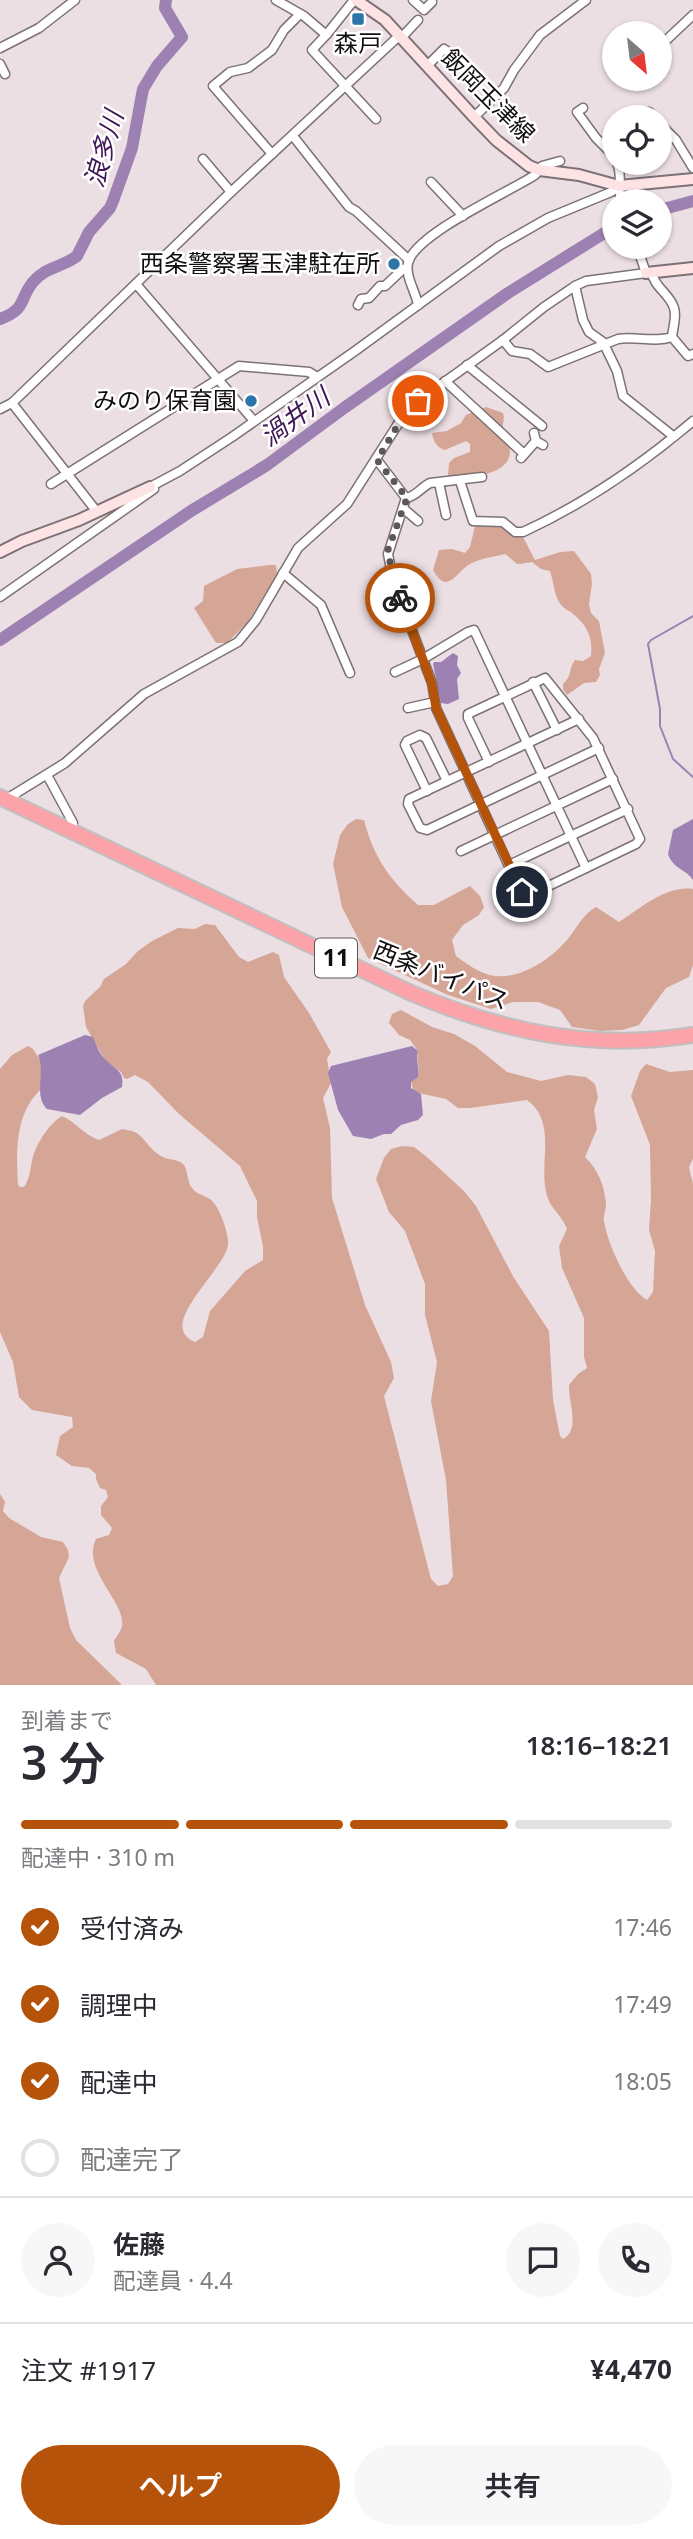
<!DOCTYPE html>
<html lang="ja">
<head>
<meta charset="utf-8">
<style>
  body { margin:0; font-family:"Noto Sans","Noto Sans JP",sans-serif; background:#f7f7f7; color:#2b2b33; height:100vh; display:flex; flex-direction:column; font-size:26px; white-space:nowrap }
  * { box-sizing:border-box; margin:0 }
  p { font-size:23px; color:#7c7c81 }
  .icon { flex:none; width:38px; height:38px; fill:none; stroke:currentColor; stroke-width:2; stroke-linecap:round; stroke-linejoin:round }
  .map { position:relative; height:1685px; overflow:hidden }
  .side { display:flex; flex-direction:column; background:#fff; flex:1 }
  .side>* { flex:none }
  .needle { width:46px; rotate:152deg }
  .controls { position:absolute; left:602px; top:21px; display:grid; gap:14px }
  .controls a { display:grid; place-items:center; width:70px; height:70px; border-radius:50%; background:#fff; box-shadow:0 2px 5px #0004; font-size:35px }
  .pin { position:absolute; display:grid; place-items:center; width:60px; height:60px; color:#fff; margin:-30px; border:4px solid #fff; border-radius:50%; box-shadow:0 2px 7px #0007 }
  .courier { position:absolute; display:grid; place-items:center; width:70px; height:70px; margin:-35px; border:5px solid #b45309; border-radius:50%; background:#fff; color:#222; box-shadow:0 2px 9px #0007 }
  .head em { font-style:normal; font-weight:600 }
  .head div { display:flex; flex-direction:column-reverse }
  .head { display:flex; align-items:center; justify-content:space-between; height:119px; padding:0 21px }
  h1 { font-size:46px; font-weight:600; line-height:52px }
  .bar { display:grid; grid-template-columns:repeat(4,1fr); gap:10px 7px; align-content:center; height:84px; padding:0 21px }
  .bar i { height:9px; border-radius:5px; background:#e1e1e2 }
  .bar .active { background:#b45309 }
  .bar p { grid-column:span 4 }
  .line { display:flex; align-items:center; gap:18px; padding:0 21px; border-top:2px solid #e1e1e2 }
  .line div { flex:1 }
  .round { display:grid; place-items:center; flex:none; width:74px; height:74px; border-radius:37px; background:#f7f7f7 }
  ol { padding:0 21px; list-style:none }
  li { display:flex; align-items:center; gap:21px; height:77px }
  li p { margin-inline-start:auto }
  li .icon { padding:7px; border-radius:50%; background:#b45309; color:#fff; stroke-width:4 }
  li:last-child { color:#7c7c81 }
  li i { width:38px; height:38px; border:4px solid #e1e1e2; border-radius:50% }
  .button { display:flex; gap:14px; margin-top:auto; padding:14px 21px }
  .button a { flex:1; height:80px; border-radius:42px; background:#b45309; color:#fff; font-size:28px; font-weight:600; line-height:80px; text-align:center }
  .button a+a { background:#f7f7f7; color:#2b2b33 }
  .map>svg:first-child { display:block }
  .green { fill:#d5a596 }
  .water { fill:#9d81b3 }
  .lines { fill:none; stroke-linecap:round; stroke-linejoin:round }
  .stream { stroke:#9d81b3; stroke-width:2 }
  .river { stroke:#9d81b3; stroke-width:12 }
  .street-casing { stroke:#7c7175; stroke-width:11 }
  .secondary-casing { stroke:#7c7175; stroke-width:14 }
  .highway-casing { stroke:#c1c0c1; stroke-width:18 }
  .street { stroke:#fff; stroke-width:8 }
  .secondary { stroke:#fee3e5; stroke-width:10 }
  .highway { stroke:#fba3a8; stroke-width:14 }
  .done { stroke:#5e575a; stroke-width:7; stroke-dasharray:0 12.6 }
  .route { stroke:#b45309; stroke-width:9 }
  .poi-dot { fill:#2d75a9; stroke:#fff; stroke-width:2.5 }
  .labels { text-anchor:middle; stroke-width:5; stroke-linejoin:round; paint-order:stroke }
  .shield { fill:#fff; stroke:#595657; stroke-width:2 }
  .shield-label { font-size:23px; font-weight:bold; fill:#120e0f }
  .poi-label { font-size:24px; fill:#120e0f; stroke:#fff; text-anchor:end }
  .street-label { font-size:24px; fill:#120e0f; stroke:#fff }
  .water-label { font-size:26px; font-style:italic; fill:#3f1855; stroke:#fff }
</style>
</head>
<body>
<div class="map">
<svg width="693" height="1685" viewBox="0 0 693 1685">
  <rect width="100%" height="100%" fill="#ecdfe4"/>
  <g class="green">
    <path d="M486 407 503 413C505 420 502 424 503 430 504 437 510 445 510 452 509 476 469 477 452 478L448 476 449 463 454 458 470 452V444L466 441 445 450C437 448 433 441 432 433L447 431 461 423 466 415Z"/>
    <path d="M494 522 522 535 535 560 560 552 574 551 591 574 592 584 589 604 591 613 599 621 605 653 599 669 600 675 596 682 584 683 567 695 563 689V684C573 674 568 670 575 660L583 661 591 656C593 637 587 625 572 613 570 611 566 610 563 607 554 599 554 582 550 571L541 569 532 562C511 565 522 566 505 554 494 557 482 558 472 563 457 569 448 598 433 570L439 550 452 549 465 553 470 547 475 526Z"/>
    <polygon points="269,565 276,565 277,574 248,622 227,643 216,643 194,608 203,601 204,586 237,569"/>
    <path d="M356 819 364 820C374 858 389 879 418 905H434L470 886 480 896 484 907 479 915 463 925 452 940 456 956C463 961 471 967 479 971 510 987 547 963 567 940 577 928 582 915 596 907L619 922C641 908 666 885 693 889V965L689 977 666 988 639 1025 622 1030 600 1031 572 1027 560 1010 538 1002H513L491 1009 448 995 368 958 342 907 333 864 340 835 348 824Z"/>
    <path d="M205 924 215 925 239 957 248 962 273 952 279 955 284 977 309 1013 331 1052 327 1059 331 1083 323 1098 330 1128 332 1198 365 1305 391 1362 394 1378 384 1396 431 1579 438 1586 448 1584 453 1576 446 1480 431 1401 437 1362 425 1315V1284L405 1231 389 1212 376 1179 384 1158 391 1149 402 1146 414 1147 428 1158 464 1191 476 1206 514 1278 549 1331 553 1400 560 1436 563 1439C581 1430 568 1401 569 1385L578 1374 587 1368 584 1357V1318L562 1268 559 1246 567 1229C562 1216 553 1210 549 1201 535 1169 560 1124 527 1100L470 1108H458L446 1099 414 1092 411 1082 418 1076C420 1067 416 1060 418 1051L410 1040 399 1035 389 1023 392 1014 401 1010 432 1027 454 1034 475 1046 507 1072 541 1081 568 1075 586 1077 595 1084 598 1097 594 1110 597 1129 585 1157C598 1169 605 1187 606 1205 606 1211 603 1215 604 1221 608 1245 627 1288 647 1300L653 1292 655 1251 649 1230 651 1200 650 1145 631 1096 640 1071 646 1064 670 1072 693 1070V1159L689 1167 693 1184V1685H156L146 1669 116 1653 114 1641C116 1637 121 1631 122 1626 126 1602 81 1570 96 1539L109 1535 112 1528 101 1515V1506L108 1497 106 1490 100 1488 96 1479V1474L89 1468 72 1466 56 1455 60 1436 73 1427 72 1417 32 1410 19 1397 13 1362 0 1332V1069L12 1055 28 1046 33 1049 42 1063 41 1089C15 1114 16 1150 18 1185L20 1187H24C31 1177 30 1165 34 1153 39 1140 50 1123 62 1116 76 1122 84 1135 99 1140L122 1129C127 1130 134 1131 138 1134 146 1140 151 1151 161 1156 167 1160 176 1159 182 1163 189 1169 186 1180 192 1188 196 1194 203 1195 210 1199 219 1205 228 1232 228 1242 230 1267 153 1325 195 1342L203 1337 210 1311 245 1271 263 1260V1246L257 1218V1201L240 1166 179 1114 148 1082 135 1075 127 1079 124 1078 121 1072 105 1060 86 1027 83 1006 85 1001 100 987 104 979 126 964 138 951 152 941 178 928 195 929Z"/>
    <polygon points="0,1494 5,1502 3,1511 9,1518 41,1537 63,1542 68,1550 69,1557 59,1578 70,1628 76,1640 122,1685 0,1685"/>
  </g>
  <g class="water">
    <polygon points="453,653 458,656 457,665 461,673 457,679 459,699 448,704 441,703 433,664 434,662 441,662"/>
    <path d="M693 819V880C686 869 673 869 668 854L673 830Z"/>
    <path d="M85 1035 93 1037C96 1044 99 1053 104 1058 114 1069 125 1070 122 1087L102 1098 80 1115 47 1109C33 1096 46 1071 38 1055Z"/>
    <path d="M412 1046 418 1051C415 1060 420 1067 418 1077L411 1082V1088L421 1094 423 1115 418 1120 401 1125 391 1134H384L371 1139 353 1136 338 1110 328 1073 331 1066Z"/>
  </g>
  <g class="lines">
    <polyline class="stream" points="693,616 651,640 648,644 660,709 660,726 673,759 693,777"/>
    <g class="river">
      <polyline points="660,210 693,201"/>
      <path d="M0 319C27 309 19 299 33 282 45 267 63 267 77 256L89 232 110 208 113 201 132 148 143 89 157 66 182 37 165 8 166 0"/>
      <polyline points="0,640 191,511 267,465 344,408 508,293 614,227"/>
    </g>
    <g class="street-casing">
      <g id="street">
        <polyline points="276,0 304,16 324,33 327,34 354,0"/>
        <polyline points="413,0 424,10 432,2"/>
        <polyline points="327,34 312,50 376,119"/>
        <polyline points="402,37 418,20"/>
        <polyline points="660,46 693,15"/>
        <polyline points="0,48 39,28 75,0"/>
        <polyline points="0,64 5,74"/>
        <polyline points="428,65 444,49 460,60"/>
        <polyline points="583,108 577,112 596,138 614,156"/>
        <polyline points="474,117 504,88 514,70 540,35 586,0"/>
        <polyline points="635,117 649,112 654,117"/>
        <polyline points="660,124 676,140 693,168"/>
        <polyline points="293,136 349,207 356,211 409,260"/>
        <polyline points="272,154 213,86 230,72 248,68 272,50 284,30 300,14"/>
        <polyline points="203,159 231,192"/>
        <path d="M617 163C623 176 617 188 621 201"/>
        <polyline points="431,182 463,216"/>
        <path d="M652 273C654 287 670 294 674 308 677 317 673 327 672 337L688 356 693 354"/>
        <polyline points="136,284 254,421"/>
        <polyline points="575,286 583,320 589,332 603,342 617,371 623,396 673,436"/>
        <polyline points="358,305 361,299 369,298 380,286 385,286 403,269 407,268"/>
        <path d="M418 305C416 292 405 277 408 263 415 234 509 192 535 175L542 166 560 161"/>
        <path d="M503 340 512 351 530 354 548 367 618 339C637 336 653 343 672 337"/>
        <polyline points="467,365 542,426"/>
        <polyline points="445,381 524,454"/>
        <polyline points="12,403 97,512"/>
        <polyline points="0,409 12,403 231,192 400,35"/>
        <polyline points="534,433 536,441 543,445"/>
        <polyline points="521,458 536,441"/>
        <polyline points="377,460 406,498 388,554 393,580 432,683 436,708 521,892 525,895 532,894 636,844 640,839 593,738 545,678 468,714 468,718 489,762"/>
        <path d="M460 481 473 521 503 522 515 532H523C584 504 641 465 693 421"/>
        <polyline points="439,483 446,515"/>
        <polyline points="51,484 239,366 309,372 317,377"/>
        <polyline points="150,487 180,471 232,437 355,351 499,246 548,218 611,192 619,186"/>
        <path d="M406 498C417 496 420 488 430 483L482 477"/>
        <polyline points="404,509 418,521"/>
        <polyline points="283,573 321,605 350,673"/>
        <polyline points="0,597 154,489"/>
        <polyline points="405,612 428,607"/>
        <polyline points="395,672 423,659 468,632 474,630 586,868"/>
        <polyline points="533,682 557,730"/>
        <polyline points="408,708 435,702"/>
        <polyline points="579,719 409,799 408,804 420,828 427,830 599,748"/>
        <polyline points="47,775 73,823 70,830"/>
        <polyline points="427,791 405,745 407,741 420,735 426,738 447,781"/>
        <polyline points="5,800 65,763 144,694 238,642 256,620 298,548 347,504 405,413 418,401 503,340 544,307 575,286 586,281 646,273 637,247"/>
        <polyline points="461,851 613,779"/>
        <polyline points="509,865 628,809"/>
      </g>
    </g>
    <g class="secondary-casing">
      <g id="secondary">
        <polyline points="356,0 385,20 474,117 496,140 529,166 539,170 579,175 619,186 693,179"/>
        <polyline points="646,273 693,268"/>
        <polyline points="0,552 22,541 79,520 150,487"/>
      </g>
    </g>
    <g class="highway-casing">
      <path id="highway" d="M0 797 411 993C504 1032 592 1051 693 1035"/>
    </g>
    <use href="#street" class="street"/>
    <use href="#secondary" class="secondary"/>
    <use href="#highway" class="highway"/>
  </g>
  <g class="lines">
    <polyline class="done" points="400,598 393,580 388,550 407,498 377,460 405,413 418,401"/>
    <polyline class="route" points="400,598 432,684 436,708 522,892"/>
  </g>
  <g class="poi-dot">
    <rect x="351" y="12" width="14" height="14" rx="3.5"/>
    <circle cx="394" cy="264" r="7"/>
    <circle cx="251" cy="401" r="7"/>
  </g>
  <g class="labels">
    <rect class="shield" x="315" y="938.5" width="42" height="39" rx="5"/>
    <g class="shield-label">
      <text x="336" y="966">11</text>
    </g>
    <g class="poi-label">
      <text x="358" y="52" text-anchor="middle">森戸</text>
      <text x="380" y="272">西条警察署玉津駐在所</text>
      <text x="237" y="409">みのり保育園</text>
    </g>
    <g class="street-label">
      <text transform="translate(488 96) rotate(45)" y="8">飯岡玉津線</text>
      <text transform="translate(441 976) rotate(22)" y="8">西条バイパス</text>
    </g>
    <g class="water-label">
      <text transform="translate(104 149) rotate(-74)" y="9">浪多川</text>
      <text transform="translate(295 417) rotate(-36)" y="9">渦井川</text>
    </g>
  </g>
</svg>
<div class="controls">
<a><svg class="needle" viewBox="-14 -14 28 28"><path d="M0-13l5 13h-10z" fill="#e53935"/><path d="M0 13l5-13h-10z" fill="#7c7c81"/></svg></a>
<a><svg class="icon" aria-label="locate" viewBox="0 0 24 24"><circle cx="12" cy="12" r="6"/><path d="M12 2v4M12 18v4M2 12h4M18 12h4"/></svg></a>
<a><svg class="icon" aria-label="layers" viewBox="0 0 24 24"><path d="M12 4l9 5-9 5-9-5zM3 14l9 5 9-5"/></svg></a>
</div>
<div class="pin" style="left:418px;top:401px;background:#ea580c"><svg class="icon" aria-label="bag" viewBox="0 0 24 24"><path d="M5 8h14l-1 12H6zM9 8a3 3 0 0 1 6 0"/></svg></div>
<div class="pin" style="left:522px;top:892px;background:#1f2937"><svg class="icon" aria-label="home" viewBox="0 0 24 24"><path d="M3 11l9-7 9 7M6 9v11h12V9"/></svg></div>
<div class="courier" style="left:400px;top:598px"><svg class="icon" aria-label="bike" viewBox="0 0 24 24"><circle cx="6" cy="16" r="4"/><circle cx="18" cy="16" r="4"/><path d="M6 16l4-8h5l3 8M10 8l3 8H6M13 5h3"/></svg></div>
</div>
<section class="side">
<div class="head"><div><h1>3 分</h1><p>到着まで</p></div><em>18:16–18:21</em></div>
<div class="bar"><i class="active"></i><i class="active"></i><i class="active"></i><i></i><p>配達中 · 310 m</p></div>
<ol>
<li><svg class="icon" aria-label="check" viewBox="0 0 24 24"><path d="M5 12l5 5 9-10"/></svg>受付済み<p>17:46</p></li>
<li><svg class="icon" aria-label="check" viewBox="0 0 24 24"><path d="M5 12l5 5 9-10"/></svg>調理中<p>17:49</p></li>
<li><svg class="icon" aria-label="check" viewBox="0 0 24 24"><path d="M5 12l5 5 9-10"/></svg>配達中<p>18:05</p></li>
<li><i></i>配達完了</li>
</ol>
<div class="line" style="height:126px"><a class="round"><svg class="icon" aria-label="person" viewBox="0 0 24 24"><circle cx="12" cy="8" r="4"/><path d="M4 21q1-7 8-7t8 7"/></svg></a><div><b>佐藤</b><p>配達員 · 4.4</p></div><a class="round"><svg class="icon" aria-label="chat" viewBox="0 0 24 24"><path d="M4 5h16v11H9l-5 4z"/></svg></a><a class="round"><svg class="icon" aria-label="phone" viewBox="0 0 24 24"><path d="M5 4h4l2 5-3 2q2 4 5 5l2-3 5 2v4C11 20 4 13 5 4z"/></svg></a></div>
<div class="line" style="height:91px"><div>注文 #1917</div><b>¥4,470</b></div>
<div class="button"><a>ヘルプ</a><a>共有</a></div>
</section>
</body>
</html>
